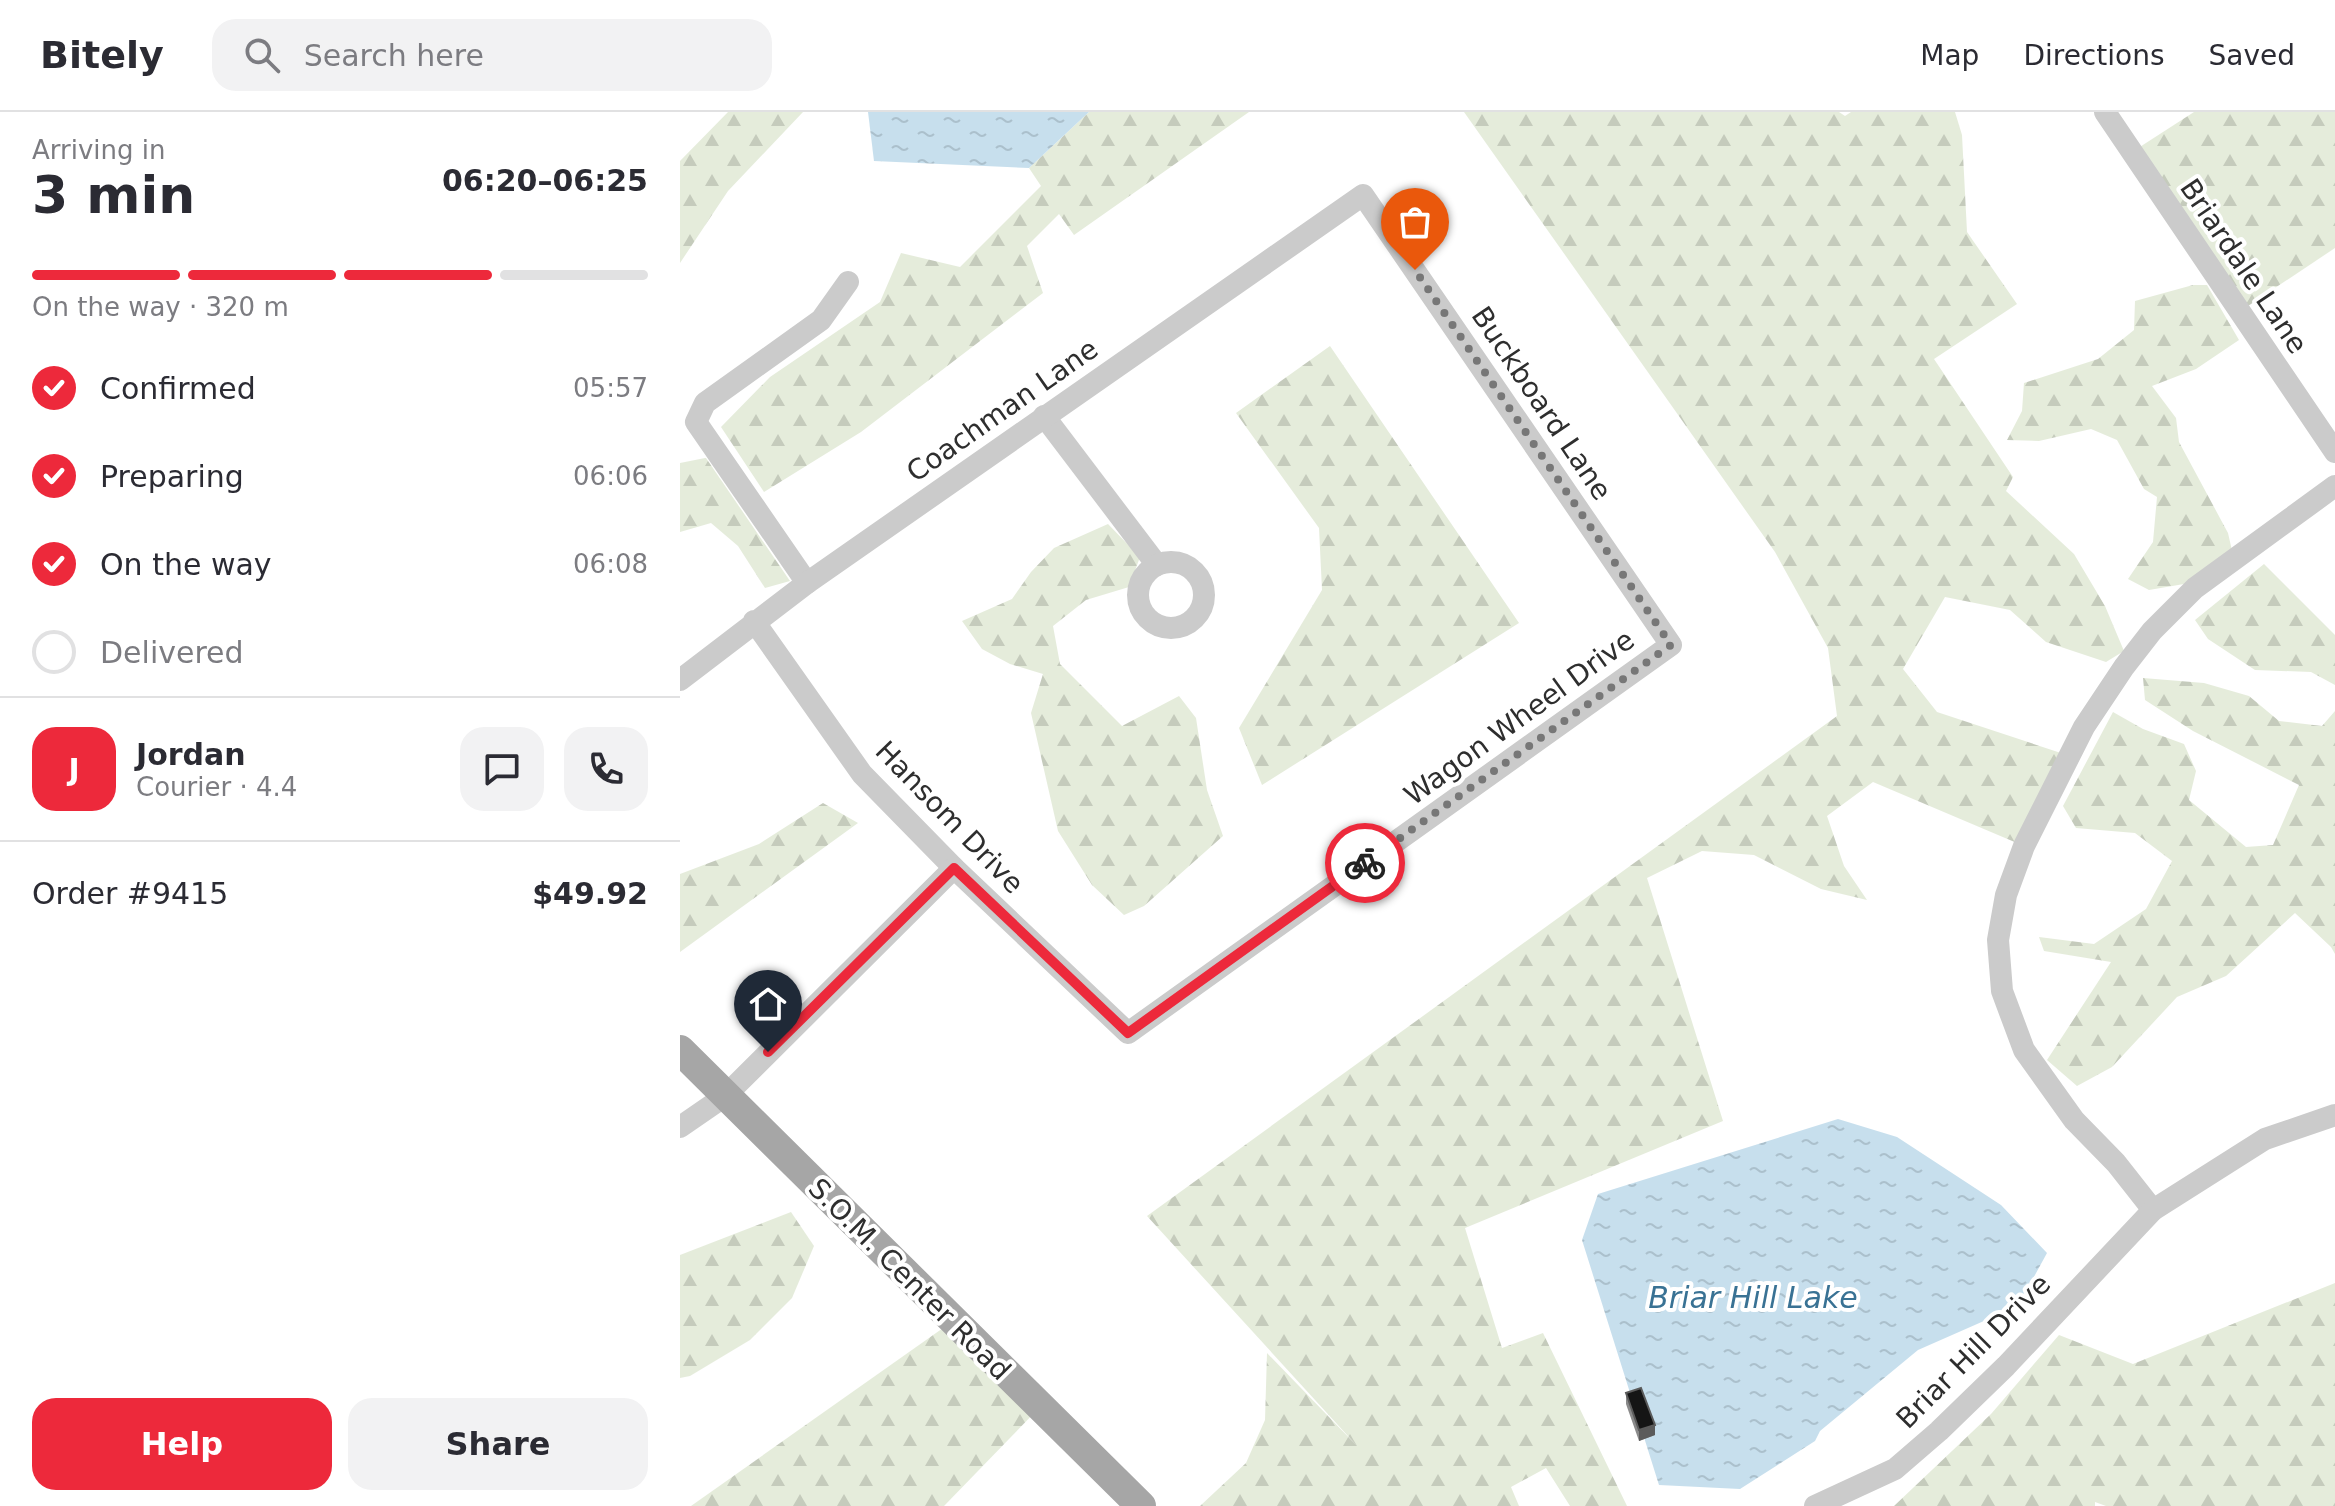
<!DOCTYPE html>
<html lang="en">
<head>
<meta charset="utf-8">
<style>
  body { margin:0; font-family:"DejaVu Sans",sans-serif; background:#f2f2f3; color:#2b2b33; height:100vh; display:flex; flex-direction:column; font-size:30px; white-space:nowrap }
  * { box-sizing:border-box; margin:0 }
  p { font-size:26px; color:#7c7c81 }
  .icon { flex:none; width:44px; height:44px; fill:none; stroke:currentColor; stroke-width:2; stroke-linecap:round; stroke-linejoin:round }
  .map { position:relative; flex:1; overflow:hidden }
  .drawer { display:flex; flex-direction:column; background:#fff; width:680px }
  .drawer>* { flex:none }
  .pin { position:absolute; display:grid; place-items:center; width:68px; height:68px; color:#fff; margin:-82px -34px; border-radius:50% 50% 50% 0; rotate:-45deg; box-shadow:0 0 8px #0007 }
  .pin .icon { rotate:45deg }
  .courier { position:absolute; display:grid; place-items:center; width:80px; height:80px; margin:-40px; border:6px solid #ed293b; border-radius:50%; background:#fff; color:#222; box-shadow:0 2px 10px #0007 }
  .head em { font-style:normal; font-weight:600 }
  .head div { display:flex; flex-direction:column-reverse }
  .head { display:flex; align-items:center; justify-content:space-between; height:136px; padding:0 32px }
  h1 { font-size:52px; font-weight:600; line-height:60px }
  .bar { display:grid; grid-template-columns:repeat(4,1fr); gap:12px 8px; align-content:center; height:96px; padding:0 32px }
  .bar i { height:10px; border-radius:6px; background:#e1e1e2 }
  .bar .current { background:#ed293b }
  .bar p { grid-column:span 4 }
  .line { display:flex; align-items:center; gap:20px; padding:0 32px; border-top:2px solid #e1e1e2 }
  .line div { flex:1 }
  .round { display:grid; place-items:center; flex:none; width:84px; height:84px; border-radius:24px; background:#f2f2f3 }
  ol { padding:0 32px; list-style:none }
  li { display:flex; align-items:center; gap:24px; height:88px }
  li p { margin-inline-start:auto }
  li .icon { padding:8px; border-radius:50%; background:#ed293b; color:#fff; stroke-width:4 }
  li:last-child { color:#7c7c81 }
  li i { width:44px; height:44px; border:4px solid #e1e1e2; border-radius:50% }
  .button { display:flex; gap:16px; margin-top:auto; padding:16px 32px }
  .button a { flex:1; height:92px; border-radius:24px; background:#ed293b; color:#fff; font-size:32px; font-weight:600; line-height:92px; text-align:center }
  .button a+a { background:#f2f2f3; color:#2b2b33 }
  header { display:flex; align-items:center; gap:48px; box-sizing:border-box; height:112px; padding:0 40px; background:#fff; border-bottom:2px solid #e1e1e2 }
  header strong { font-size:38px }
  nav { display:flex; gap:44px; margin-inline-start:auto; font-size:28px }
  .search { width:560px; height:72px; background:#f2f2f3; display:flex; align-items:center; gap:20px; box-sizing:border-box; padding:0 28px; border-radius:24px; color:#7c7c81; font-size:30px }
  main { display:flex; flex:1; min-height:0 }
  .map>svg:first-child { display:block }
  .forest { fill:url(#forest-firs) }
  .water { fill:url(#water-ripples) }
  .lines { fill:none; stroke-linecap:round; stroke-linejoin:round }
  .minor { stroke:#cbcbcb; stroke-width:22 }
  .major { stroke:#a6a6a6; stroke-width:30 }
  .wall { fill:#8a8a8a }
  .shaded-wall { fill:#5b5b5b }
  .building { fill:#151515; stroke:#5b5b5b; stroke-width:2 }
  .done { stroke:#777; stroke-width:8; stroke-dasharray:0 14.4 }
  .route { stroke:#ed293b; stroke-width:10 }
  .labels { text-anchor:middle; stroke-width:8; stroke-linejoin:round; paint-order:stroke }
  .street-label { font-size:28px; fill:#2e2e2e; stroke:#fff }
  .water-label { font-size:30px; font-style:italic; fill:#397294; stroke:#fff }
</style>
</head>
<body>
<header>
<strong>Bitely</strong>
<div class="search"><svg class="icon" aria-label="search" viewBox="0 0 24 24"><circle cx="10" cy="10" r="6"/><path d="M15 15l6 6"/></svg>Search here</div>
<nav><a>Map</a><a>Directions</a><a>Saved</a></nav>
</header>
<main>
<section class="drawer">
<div class="head"><div><h1>3 min</h1><p>Arriving in</p></div><em>06:20–06:25</em></div>
<div class="bar"><i class="current"></i><i class="current"></i><i class="current"></i><i></i><p>On the way · 320 m</p></div>
<ol>
<li><svg class="icon" aria-label="check" viewBox="0 0 24 24"><path d="M5 12l5 5 9-10"/></svg>Confirmed<p>05:57</p></li>
<li><svg class="icon" aria-label="check" viewBox="0 0 24 24"><path d="M5 12l5 5 9-10"/></svg>Preparing<p>06:06</p></li>
<li><svg class="icon" aria-label="check" viewBox="0 0 24 24"><path d="M5 12l5 5 9-10"/></svg>On the way<p>06:08</p></li>
<li><i></i>Delivered</li>
</ol>
<div class="line" style="height:144px"><b class="round" style="background:#ed293b;color:#fff">J</b><div><b>Jordan</b><p>Courier · 4.4</p></div><a class="round"><svg class="icon" aria-label="chat" viewBox="0 0 24 24"><path d="M4 5h16v11H9l-5 4z"/></svg></a><a class="round"><svg class="icon" aria-label="phone" viewBox="0 0 24 24"><path d="M5 4h4l2 5-3 2q2 4 5 5l2-3 5 2v4C11 20 4 13 5 4z"/></svg></a></div>
<div class="line" style="height:104px"><div>Order #9415</div><b>$49.92</b></div>
<div class="button"><a>Help</a><a>Share</a></div>
</section>
<div class="map">
<svg width="1655" height="1394" viewBox="0 0 1655 1394">
  <defs>
    <pattern id="forest-firs" width="22" height="20" patternUnits="userSpaceOnUse" patternTransform="scale(2)"><rect width="22" height="20" fill="#e5ecdb"/><path d="M5 1l3.5 6h-7zM16 11l3.5 6h-7z" fill="#c5cbbc"/></pattern>
    <pattern id="water-ripples" width="26" height="14" patternUnits="userSpaceOnUse" patternTransform="scale(2)"><rect width="26" height="14" fill="#c7dfed"/><path d="M2 4q2-2 4 0t4 0M15 11q2-2 4 0t4 0" fill="none" stroke="#abc0cc"/></pattern>
  </defs>
  <rect width="100%" height="100%" fill="#fff"/>
  <g class="forest">
    <polygon points="48,0 123,0 48,79 0,151 0,49"/>
    <polygon points="409,0 569,0 394,123 379,102 347,134 363,181 181,320 84,380 41,315 90,265 200,190 221,141 280,155 361,74 349,56"/>
    <polygon points="784,0 1159,0 1165,4 1171,0 1275,0 1282,23 1287,120 1337,192 1254,247 1333,365 1326,379 1394,442 1425,494 1444,539 1426,550 1366,530 1330,498 1265,485 1223,557 1257,600 1390,644 1344,734 1193,670 1147,704 1164,754 1187,788 1141,777 1074,743 1022,739 967,766 1043,1009 785,1116 822,1236 863,1221 947,1394 890,1394 866,1356 831,1375 839,1394 520,1394 566,1351 585,1308 587,1241 678,1335 467,1104 1157,604 1148,536 1095,440"/>
    <polygon points="1514,0 1655,0 1655,136 1559,200 1452,40"/>
    <polygon points="1513,173 1527,173 1559,228 1516,257 1472,274 1496,306 1499,330 1548,421 1553,443 1504,472 1469,478 1448,467 1473,430 1477,385 1464,377 1437,328 1411,317 1359,329 1327,328 1342,299 1344,271 1418,247 1454,218 1455,189"/>
    <polygon points="650,234 839,511 582,673 559,616 642,478 639,416 556,301"/>
    <polygon points="25,346 26,346 110,469 85,476 58,434 31,411 0,420 0,351"/>
    <polygon points="428,412 460,445 449,475 406,488 373,514 380,552 442,614 499,584 516,606 527,678 543,724 464,794 444,803 412,773 378,719 351,601 363,562 330,552 302,537 282,509 332,487 351,460 374,436"/>
    <polygon points="1584,452 1655,523 1655,573 1631,560 1575,558 1528,527 1515,508"/>
    <polygon points="1463,566 1524,571 1569,584 1599,609 1642,614 1655,599 1655,842 1651,835 1615,801 1546,864 1497,885 1432,955 1397,974 1367,948 1431,850 1364,839 1359,825 1414,832 1466,797 1492,749 1455,721 1396,716 1383,694 1433,600 1463,617 1504,632 1516,659 1509,688 1566,735 1593,733 1619,673 1513,619 1465,588"/>
    <polygon points="143,691 178,711 0,840 0,762 79,732"/>
    <polygon points="111,1100 134,1134 112,1186 70,1228 10,1264 0,1266 0,1143"/>
    <polygon points="1655,1171 1655,1394 1426,1394 1415,1390 1415,1394 1214,1394 1311,1302 1379,1223 1453,1252"/>
    <polygon points="273,1209 360,1295 264,1394 11,1394"/>
  </g>
  <g class="water">
    <polygon points="188,0 409,0 349,56 194,49"/>
    <polygon points="1158,1007 1217,1025 1321,1093 1367,1141 1338,1194 1238,1238 1140,1319 1135,1329 1060,1377 979,1373 902,1128 918,1082"/>
  </g>
  <g class="lines">
    <g class="minor">
      <polyline points="1425,0 1655,340"/>
      <polyline points="364,304 477,453"/>
      <circle cx="491" cy="483" r="33"/>
      <polyline points="127,471 16,310 25,291 141,208 168,170"/>
      <polyline points="0,568 127,471 683,83 991,533 448,921 274,756 182,662 74,509"/>
      <polyline points="0,1015 45,984 274,756"/>
      <polyline points="1473,1098 1436,1051 1394,1008 1344,938 1322,879 1318,828 1326,783 1344,734 1404,615 1444,555 1472,519 1515,476 1655,374"/>
      <polyline points="1135,1394 1215,1357 1259,1319 1326,1254 1473,1098 1585,1027 1655,1003"/>
    </g>
    <polyline class="major" points="0,938 461,1394"/>
  </g>
  <polygon class="wall" points="946,1281 975,1323 959,1329 946,1292"/>
  <polygon class="shaded-wall" points="975,1313 975,1323 959,1329 959,1318"/>
  <polygon class="building" points="961,1276 975,1313 959,1318 946,1281"/>
  <g class="lines">
    <polyline class="done" points="685,751 991,533 735,158"/>
    <polyline class="route" points="88,940 274,756 448,921 685,751"/>
  </g>
  <g class="labels">
    <g class="street-label">
      <text transform="translate(1564 154) rotate(56)" y="10">Briardale Lane</text>
      <text transform="translate(862 291) rotate(56)" y="10">Buckboard Lane</text>
      <text transform="translate(322 298) rotate(-35)" y="10">Coachman Lane</text>
      <text transform="translate(839 605) rotate(-36)" y="10">Wagon Wheel Drive</text>
      <text transform="translate(270 705) rotate(46)" y="10">Hansom Drive</text>
      <text transform="translate(230 1167) rotate(45)" y="10">S.O.M. Center Road</text>
      <text transform="translate(1293 1239) rotate(-45)" y="10">Briar Hill Drive</text>
    </g>
    <g class="water-label">
      <text x="1073" y="1196">Briar Hill Lake</text>
    </g>
  </g>
</svg>
<div class="pin" style="left:735px;top:158px;background:#ea580c"><svg class="icon" aria-label="bag" viewBox="0 0 24 24"><path d="M5 8h14l-1 12H6zM9 8a3 3 0 0 1 6 0"/></svg></div>
<div class="pin" style="left:88px;top:940px;background:#1f2937"><svg class="icon" aria-label="home" viewBox="0 0 24 24"><path d="M3 11l9-7 9 7M6 9v11h12V9"/></svg></div>
<div class="courier" style="left:685px;top:751px"><svg class="icon" aria-label="bike" viewBox="0 0 24 24"><circle cx="6" cy="16" r="4"/><circle cx="18" cy="16" r="4"/><path d="M6 16l4-8h5l3 8M10 8l3 8H6M13 5h3"/></svg></div>
</div>
</main>
</body>
</html>
